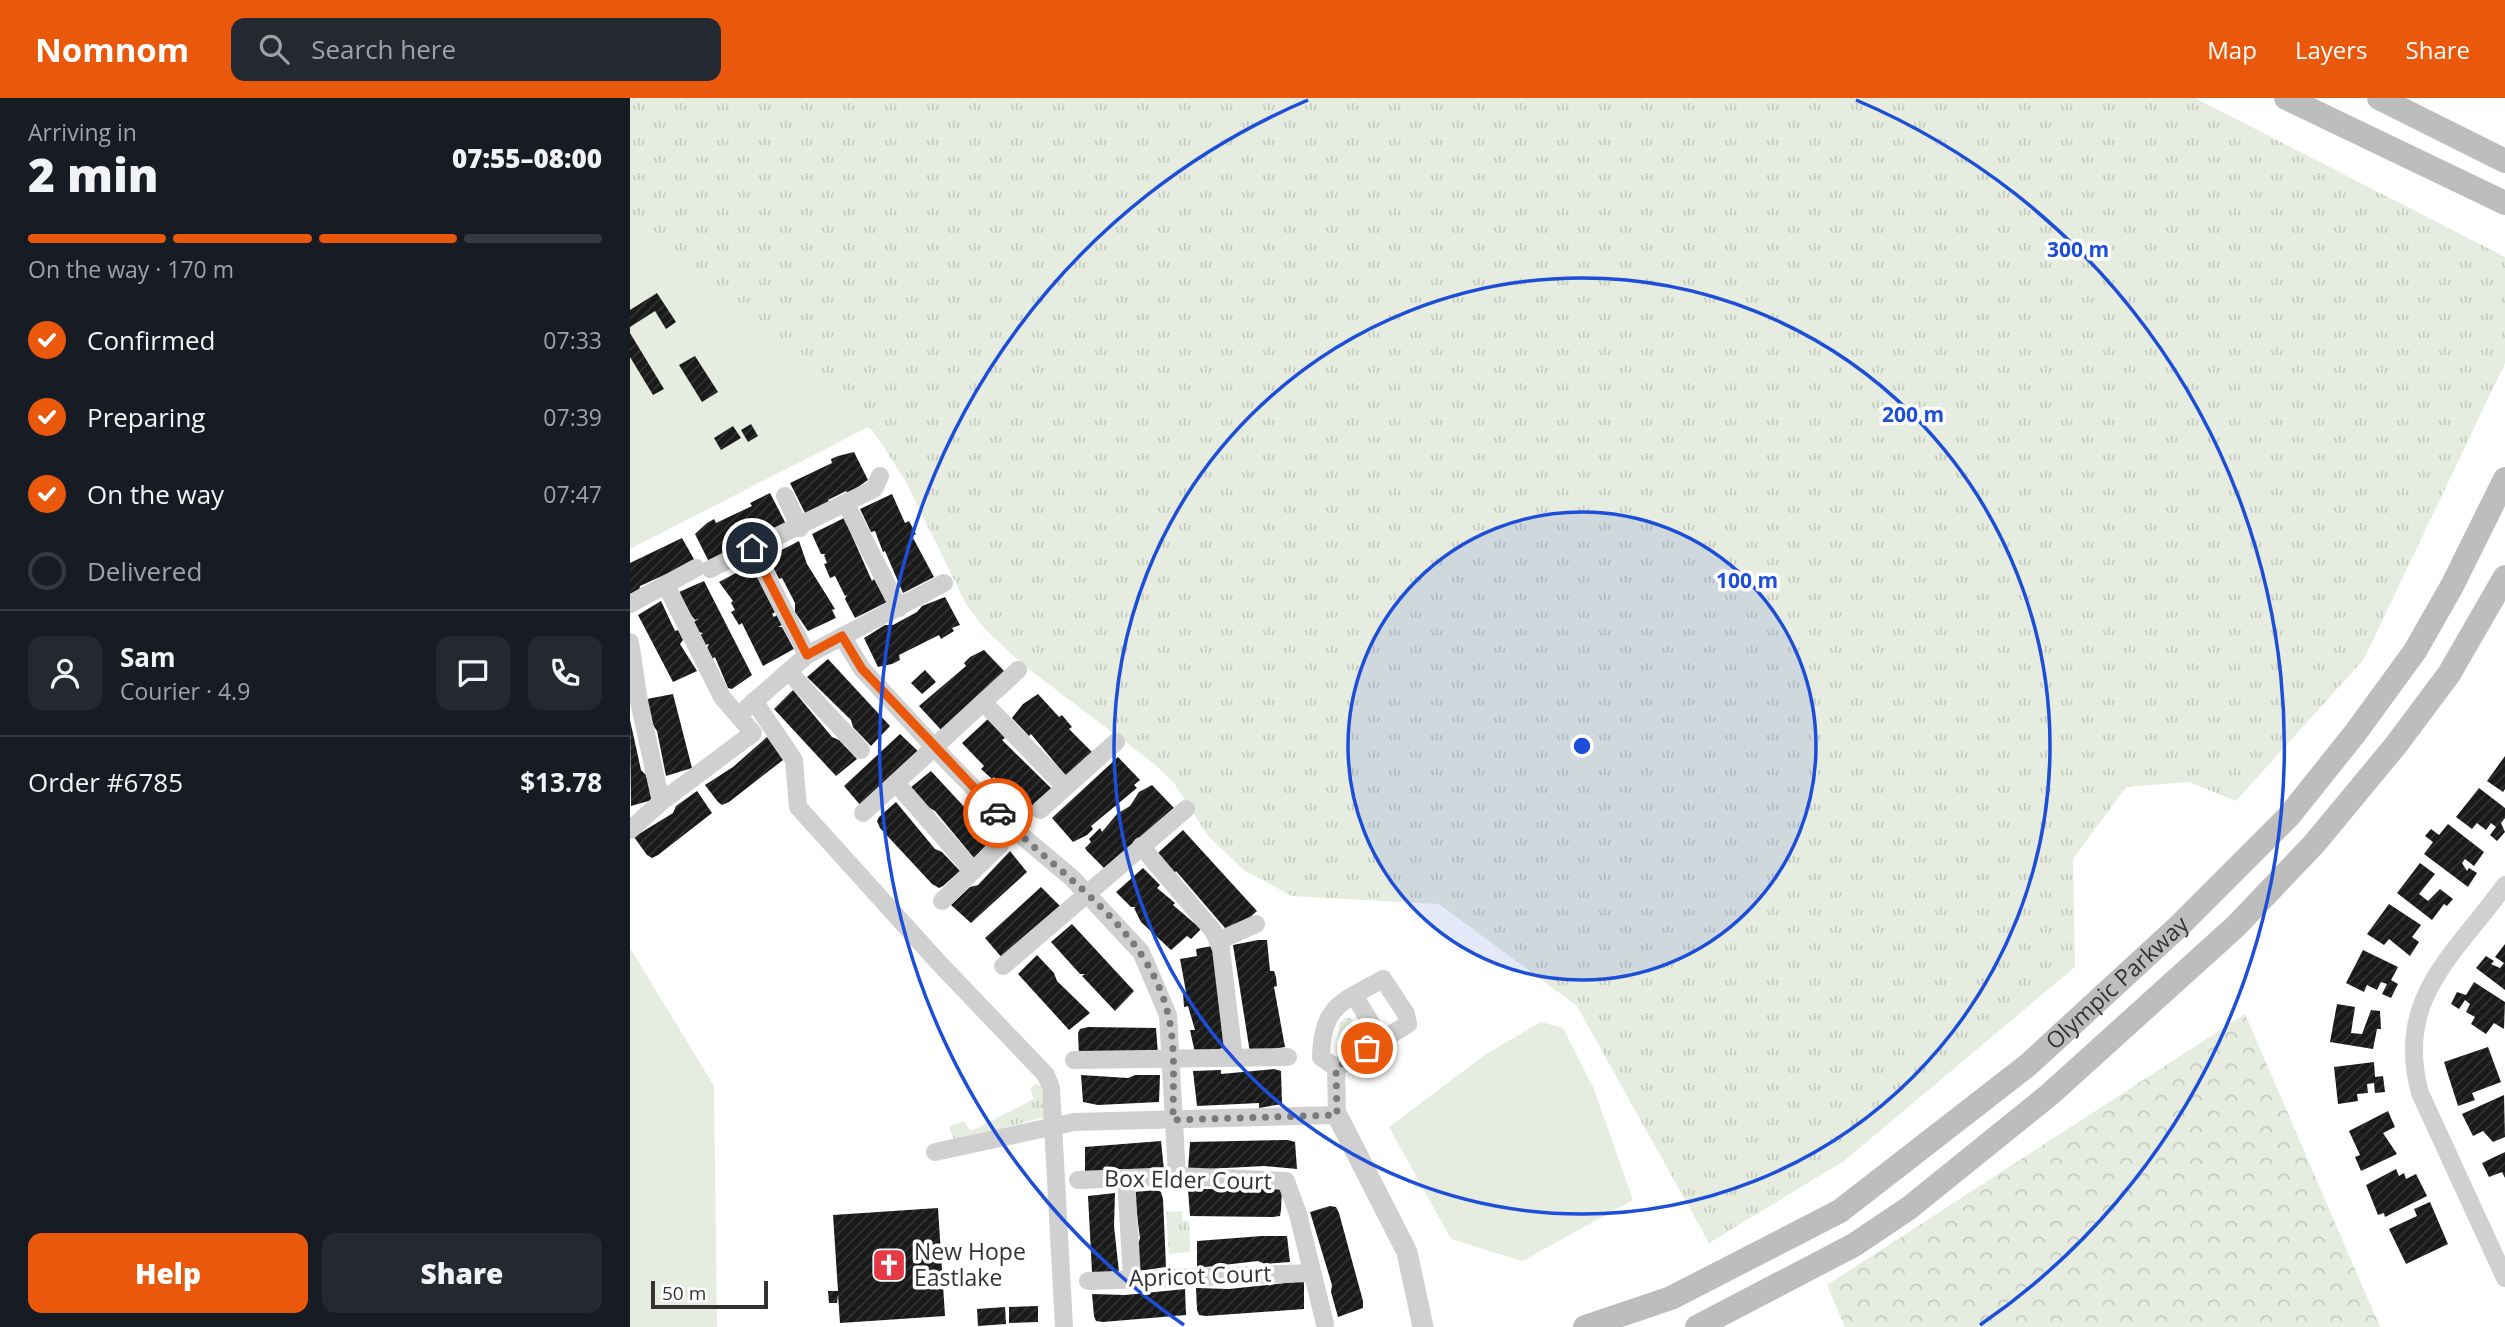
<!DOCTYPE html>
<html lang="en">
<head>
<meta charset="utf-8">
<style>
  body { margin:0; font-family:"Open Sans",sans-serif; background:#242831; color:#f1f3f6; height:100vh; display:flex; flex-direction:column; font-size:26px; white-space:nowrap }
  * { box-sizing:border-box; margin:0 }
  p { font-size:23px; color:#9ea1a6 }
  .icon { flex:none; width:38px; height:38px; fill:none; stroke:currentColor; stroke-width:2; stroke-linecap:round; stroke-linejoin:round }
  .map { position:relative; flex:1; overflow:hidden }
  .side { display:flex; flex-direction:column; background:#171b24; width:630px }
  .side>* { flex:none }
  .scale { position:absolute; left:21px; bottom:18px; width:117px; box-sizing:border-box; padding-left:7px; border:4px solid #333; border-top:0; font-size:19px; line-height:24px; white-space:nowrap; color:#333; -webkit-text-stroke:5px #fff; paint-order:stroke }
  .pin { position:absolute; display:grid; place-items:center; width:60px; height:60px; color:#fff; margin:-30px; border:4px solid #fff; border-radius:50%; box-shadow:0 2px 7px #0007 }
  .courier { position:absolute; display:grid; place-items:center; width:70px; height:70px; margin:-35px; border:5px solid #ea580c; border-radius:50%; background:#fff; color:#222; box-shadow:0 2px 9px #0007 }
  .head em { font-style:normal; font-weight:800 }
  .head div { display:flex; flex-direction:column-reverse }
  .head { display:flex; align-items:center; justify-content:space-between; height:119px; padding:0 28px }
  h1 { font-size:46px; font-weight:800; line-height:52px }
  .bar { display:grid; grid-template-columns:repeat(4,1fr); gap:10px 7px; align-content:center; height:84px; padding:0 28px }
  .bar i { height:9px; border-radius:5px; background:#363941 }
  .bar .current { background:#ea580c }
  .bar p { grid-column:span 4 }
  .line { display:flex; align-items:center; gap:18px; padding:0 28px; border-top:2px solid #363941 }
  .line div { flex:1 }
  .round { display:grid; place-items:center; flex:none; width:74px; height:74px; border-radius:14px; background:#242831 }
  ol { padding:0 28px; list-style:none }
  li { display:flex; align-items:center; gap:21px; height:77px }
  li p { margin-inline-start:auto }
  li .icon { padding:7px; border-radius:50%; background:#ea580c; color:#fff; stroke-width:4 }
  li:last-child { color:#9ea1a6 }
  li i { width:38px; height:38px; border:4px solid #363941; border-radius:50% }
  .action { display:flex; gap:14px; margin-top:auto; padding:14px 28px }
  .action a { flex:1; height:80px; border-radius:14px; background:#ea580c; color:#fff; font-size:28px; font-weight:800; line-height:80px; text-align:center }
  .action a+a { background:#242831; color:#f1f3f6 }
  header { display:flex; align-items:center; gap:42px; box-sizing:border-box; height:98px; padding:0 35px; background:#ea580c; color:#fff }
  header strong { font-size:33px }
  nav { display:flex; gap:38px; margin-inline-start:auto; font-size:24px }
  .search { width:490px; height:63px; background:#242831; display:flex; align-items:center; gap:18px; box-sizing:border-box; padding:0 24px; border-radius:14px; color:#9ea1a6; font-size:26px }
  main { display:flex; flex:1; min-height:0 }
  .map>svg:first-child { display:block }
  .grass { fill:url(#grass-tufts) }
  .park { fill:url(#park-crowns) }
  .pitch { fill:#e6ecdf }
  .building { fill:url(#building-hatch) }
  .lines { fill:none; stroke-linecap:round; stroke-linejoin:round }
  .minor { stroke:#d0d0d0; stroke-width:18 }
  .tertiary { stroke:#d0d0d0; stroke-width:21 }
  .secondary { stroke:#bdbdbd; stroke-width:24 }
  .done { stroke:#7a7a7a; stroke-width:7; stroke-dasharray:0 12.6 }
  .route { stroke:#ea580c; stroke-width:9 }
  .ring { fill:none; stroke:#1d4ed8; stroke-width:3.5 }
  .labels { text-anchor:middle; stroke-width:7; stroke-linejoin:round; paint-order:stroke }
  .street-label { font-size:23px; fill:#333; stroke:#fff }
  .poi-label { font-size:23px; fill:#333; stroke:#fff; text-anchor:start }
  .centre { fill:#1d4ed8; stroke:#fff; stroke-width:3.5 }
  .ring-label { font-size:21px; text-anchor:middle; font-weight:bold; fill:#1d4ed8; stroke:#fff; stroke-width:7; stroke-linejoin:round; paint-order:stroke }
</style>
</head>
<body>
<header>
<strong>Nomnom</strong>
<div class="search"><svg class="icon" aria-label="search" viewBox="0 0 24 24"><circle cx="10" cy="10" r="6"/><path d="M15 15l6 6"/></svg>Search here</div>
<nav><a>Map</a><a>Layers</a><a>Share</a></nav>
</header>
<main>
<section class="side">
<div class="head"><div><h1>2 min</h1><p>Arriving in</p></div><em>07:55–08:00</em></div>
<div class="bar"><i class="current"></i><i class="current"></i><i class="current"></i><i></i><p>On the way · 170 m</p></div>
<ol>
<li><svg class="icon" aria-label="check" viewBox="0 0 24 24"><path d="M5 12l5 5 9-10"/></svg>Confirmed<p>07:33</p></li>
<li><svg class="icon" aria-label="check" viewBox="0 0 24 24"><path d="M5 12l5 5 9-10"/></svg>Preparing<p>07:39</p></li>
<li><svg class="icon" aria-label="check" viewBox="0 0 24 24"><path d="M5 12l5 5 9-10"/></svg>On the way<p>07:47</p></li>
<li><i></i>Delivered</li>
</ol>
<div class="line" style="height:126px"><a class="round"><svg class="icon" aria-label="person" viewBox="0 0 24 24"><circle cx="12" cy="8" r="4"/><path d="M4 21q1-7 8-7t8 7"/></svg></a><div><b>Sam</b><p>Courier · 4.9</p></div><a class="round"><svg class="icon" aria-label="chat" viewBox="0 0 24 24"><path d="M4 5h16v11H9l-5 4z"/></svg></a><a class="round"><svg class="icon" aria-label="phone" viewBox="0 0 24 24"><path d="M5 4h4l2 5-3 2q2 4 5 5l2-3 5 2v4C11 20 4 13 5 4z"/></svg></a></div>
<div class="line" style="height:91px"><div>Order #6785</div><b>$13.78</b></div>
<div class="action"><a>Help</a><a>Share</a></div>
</section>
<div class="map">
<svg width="1875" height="1229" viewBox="0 0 1875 1229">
  <defs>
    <pattern id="grass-tufts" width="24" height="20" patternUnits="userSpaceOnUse" patternTransform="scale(1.75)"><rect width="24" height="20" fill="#e6ecdf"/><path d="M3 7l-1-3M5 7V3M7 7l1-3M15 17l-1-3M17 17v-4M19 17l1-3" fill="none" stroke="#c6cbc0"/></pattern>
    <pattern id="park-crowns" width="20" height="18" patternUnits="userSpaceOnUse" patternTransform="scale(1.75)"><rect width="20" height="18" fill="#e6ecdf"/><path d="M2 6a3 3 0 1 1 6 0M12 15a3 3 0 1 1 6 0" fill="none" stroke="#c6cbc0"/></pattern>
    <pattern id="building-hatch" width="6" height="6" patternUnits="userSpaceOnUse" patternTransform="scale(1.75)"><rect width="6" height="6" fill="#1a1a1a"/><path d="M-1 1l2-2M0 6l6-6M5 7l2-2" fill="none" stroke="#333"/></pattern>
  </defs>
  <rect width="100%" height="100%" fill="#fff"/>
  <g class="grass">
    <polygon points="0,0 1565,0 1875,159 1875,265 1734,561 1606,703 1559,684 1496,689 1443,761 1445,869 1214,1063 1079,1145 947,908 809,806 662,798 615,773 578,738 544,685 523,665 392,566 354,530 337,508 275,382 243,333 196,302 0,153"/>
    <polygon points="715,920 720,920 733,944 718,955 708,953 709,925"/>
    <polygon points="407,986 411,989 414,1019 325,1044 319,1029 333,1023 341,1033 404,1001 400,990"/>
    <polygon points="552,1113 552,1123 559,1123 560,1154 539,1156 536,1114"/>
  </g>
  <polygon class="park" points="1615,916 1750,1229 1215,1229 1197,1187"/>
  <g class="pitch">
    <polygon points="0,138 23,140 246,325 0,451"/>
    <polygon points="0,850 84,988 87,1229 0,1229"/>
    <polygon points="911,924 933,930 963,989 1003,1102 892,1163 821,1141 759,1029 856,956"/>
  </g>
  <g class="building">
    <polygon points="27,195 46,224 36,231 25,213 0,229 0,212"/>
    <polygon points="0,235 34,291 23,297 0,259"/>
    <polygon points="65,258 88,294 72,304 49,267"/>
    <polygon points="121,326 128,338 118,344 111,332"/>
    <polygon points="103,328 111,340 91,352 84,340"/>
    <polygon points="224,354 238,382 218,396 216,393 198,402 199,404 176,417 160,385 202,365 201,361 208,358"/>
    <polygon points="140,395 156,426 133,438 132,435 79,464 65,436 77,425 84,421 86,425 122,408 120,405"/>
    <polygon points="262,396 275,425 279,423 286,436 282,438 304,479 273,495 255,453 253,454 245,433 241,434 230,411"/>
    <polygon points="214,420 242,483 244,481 257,504 225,520 215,501 217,497 215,498 205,478 200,480 194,466 197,465 194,457 196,456 191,456 182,436"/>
    <polygon points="52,440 65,463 10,488 9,493 0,498 0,465"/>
    <polygon points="169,443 177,466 205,511 202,512 206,520 178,533 165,514 165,505 152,480 149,481 138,459"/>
    <polygon points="121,467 145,514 142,516 144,519 147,517 152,527 148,529 152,529 164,551 133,568 112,525 109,527 101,514 105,512 101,505 103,503 89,484"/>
    <polygon points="74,483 122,577 102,591 98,590 85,559 82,561 77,550 79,546 75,547 70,537 73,535 68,534 63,524 69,521 65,522 61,517 49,494"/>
    <polygon points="315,499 330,527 322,530 324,533 311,541 309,537 269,557 270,562 262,566 248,569 234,540 255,527 263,527 287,514 292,508"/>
    <polygon points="31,503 45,533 48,532 53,542 50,546 67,573 43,584 8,517"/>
    <polygon points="354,552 375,574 313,634 289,608 336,568 334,565 340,559"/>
    <polygon points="198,561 260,628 241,648 223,629 221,622 177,579"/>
    <polygon points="295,572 306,584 292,596 281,585"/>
    <polygon points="163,592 202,639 209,642 227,661 206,678 144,611"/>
    <polygon points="43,596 62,670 36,678 27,633 23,627 17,601"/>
    <polygon points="408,596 429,619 432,617 442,629 439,631 462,654 436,678 401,636 399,638 382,620 393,606"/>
    <polygon points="358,621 375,640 372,642 422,691 396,714 364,679 362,681 351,671 354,668 332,645"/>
    <polygon points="0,622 11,672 16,677 22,702 1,708"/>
    <polygon points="270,636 290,655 231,708 214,688"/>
    <polygon points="137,639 153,662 99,704 92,707 88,704 75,687 103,669"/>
    <polygon points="1875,658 1875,691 1873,694 1857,683"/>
    <polygon points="488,659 510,682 504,687 507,690 461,728 463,731 457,737 443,744 422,720"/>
    <polygon points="301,673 363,740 344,760 305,713 298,709 280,690"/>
    <polygon points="522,687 544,710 476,772 457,753 455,750 461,744 459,741 470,730 472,734 487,716 500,708 509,694"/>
    <polygon points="1849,690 1875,710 1875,720 1871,725 1875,734 1867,743 1860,737 1866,729 1861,725 1856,732 1847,725 1842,731 1826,719"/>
    <polygon points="67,693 82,715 28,757 22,760 17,757 4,739 43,715 46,708"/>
    <polygon points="266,704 305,751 312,754 330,773 313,788 309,790 302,786 250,730 247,723 249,719"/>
    <polygon points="1818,726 1854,754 1844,768 1835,761 1832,765 1837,773 1839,770 1847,775 1838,789 1794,756 1803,744 1795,738 1801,731 1809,737"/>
    <polygon points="553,732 627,813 601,837 546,773 544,775 527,756"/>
    <polygon points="380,753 397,774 341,825 321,807 340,789 348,787"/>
    <polygon points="1790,765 1805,776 1789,796 1798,803 1810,791 1823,801 1817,808 1814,806 1802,822 1767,795"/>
    <polygon points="513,770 530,787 527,790 545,805 543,807 571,831 561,841 557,838 541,852 511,824 504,810 506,809 501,809 486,794"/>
    <polygon points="411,789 430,808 373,861 355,840"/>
    <polygon points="1759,806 1791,827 1782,839 1789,844 1780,858 1759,841 1754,847 1737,836"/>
    <polygon points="442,826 504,893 485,913 452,878 455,876 450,876 421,844"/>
    <polygon points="628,842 637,842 640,873 644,873 646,879 647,888 644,889 655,949 620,955 603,847"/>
    <polygon points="1875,846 1875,892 1846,870 1856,858 1864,863 1861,866 1870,870 1874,865 1865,859"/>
    <polygon points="582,848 600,949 565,955 560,932 565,932 558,908 554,909 553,894 556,894 550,861 567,858 566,851"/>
    <polygon points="1733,852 1768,869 1761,882 1768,886 1761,900 1752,896 1757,886 1751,884 1747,892 1737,887 1734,894 1716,885"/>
    <polygon points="407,857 424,875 427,883 460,915 439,932 388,876"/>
    <polygon points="1844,884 1875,904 1874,931 1864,925 1856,936 1841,926 1845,919 1836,914 1840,906 1835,902 1829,911 1821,906 1827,894 1836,897"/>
    <polygon points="1707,906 1725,909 1721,935 1732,936 1741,912 1750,913 1751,931 1747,931 1743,951 1700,944"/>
    <polygon points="458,929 526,930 528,957 449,958 448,935 450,931"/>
    <polygon points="1858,949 1871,984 1842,995 1845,1002 1828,1008 1814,964"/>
    <polygon points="1744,964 1745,979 1753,978 1755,994 1745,995 1744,985 1737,986 1738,995 1727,996 1728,1003 1708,1006 1704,969"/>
    <polygon points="644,971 651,973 652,1006 629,1010 629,1005 567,1008 563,973 591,972 591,976"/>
    <polygon points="451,977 498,980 505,977 530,977 529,1004 468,1007 453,1004"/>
    <polygon points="1874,997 1875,1039 1863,1044 1853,1033 1843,1038 1832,1016"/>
    <polygon points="1758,1013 1765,1029 1753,1035 1767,1056 1731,1073 1725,1059 1730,1057 1719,1033"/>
    <polygon points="658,1042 665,1044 667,1071 634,1068 558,1072 560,1044"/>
    <polygon points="531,1043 534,1072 488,1071 455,1075 455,1049"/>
    <polygon points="1875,1054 1875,1080 1872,1074 1859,1079 1852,1065"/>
    <polygon points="1766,1071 1769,1078 1774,1075 1776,1081 1786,1076 1797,1098 1755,1119 1754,1115 1748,1117 1736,1087"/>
    <polygon points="558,1091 652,1091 651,1112 650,1118 643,1119 560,1118"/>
    <polygon points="527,1092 531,1094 533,1101 536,1169 509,1173 508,1147 510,1140 504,1094"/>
    <polygon points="485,1095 484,1128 489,1174 462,1174 458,1098"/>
    <polygon points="1800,1104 1818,1146 1776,1166 1759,1131 1787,1118 1784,1111"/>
    <polygon points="700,1108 706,1109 709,1115 733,1203 733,1210 708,1219 701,1194 702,1187 680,1114"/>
    <polygon points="308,1110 315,1218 210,1225 208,1197 207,1205 199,1205 198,1193 208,1193 203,1117"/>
    <polygon points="632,1138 657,1138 660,1164 635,1166 628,1163 567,1170 567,1143"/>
    <polygon points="674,1183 674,1211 576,1218 569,1217 567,1212 566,1190 599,1191"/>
    <polygon points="555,1191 556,1217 473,1224 466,1223 464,1218 462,1196 495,1197"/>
    <polygon points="408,1208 408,1224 379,1225 379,1209"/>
    <polygon points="375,1209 376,1226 348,1228 347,1211"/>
  </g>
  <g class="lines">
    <g class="minor">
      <polyline points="155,398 170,430"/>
      <polyline points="216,406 269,510"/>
      <polyline points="122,450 177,557"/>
      <polyline points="80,471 244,391 250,378"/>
      <polyline points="0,506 66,470"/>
      <polyline points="212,538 232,571 317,663 386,733 442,780 511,854 538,917 547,1078"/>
      <polyline points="0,544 9,603 31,704"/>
      <polyline points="159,574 231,652"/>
      <polyline points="124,603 164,662 168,709 309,865 416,977 421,990 434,1229"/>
      <polyline points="354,605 435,689"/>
      <polyline points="117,610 177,557 314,485"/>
      <polyline points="266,685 343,773"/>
      <polyline points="410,712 486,644"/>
      <polyline points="233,715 388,572"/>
      <polyline points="0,732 31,704 123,635 92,599 36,487"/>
      <polyline points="511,748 584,834 591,851 604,960"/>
      <path d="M1875 787C1825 857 1764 900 1790 995L1875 1180"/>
      <polyline points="312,803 370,747"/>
      <polyline points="588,843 626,826"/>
      <polyline points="373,868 556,711"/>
      <polyline points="724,897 751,942"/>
      <polyline points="444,962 658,959"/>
      <path d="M305 1054 444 1024 707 1017 706 970 778 926 776 916 753 881C712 904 692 907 691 959L706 970"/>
      <polyline points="496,1080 502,1180"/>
      <polyline points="448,1082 547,1078 656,1083 668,1116 695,1226"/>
      <polyline points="458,1183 682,1175"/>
    </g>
    <polyline class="tertiary" points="707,1017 777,1154 793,1229"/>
    <g class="secondary">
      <polyline points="1656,0 1875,105"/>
      <polyline points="1749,0 1875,63"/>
      <path id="s1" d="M955 1229 1041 1200 1210 1113 1398 967 1549 828 1659 718 1726 634 1785 553 1822 488 1875 381"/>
      <polyline points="1067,1229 1224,1147 1279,1110 1419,997 1606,828 1684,746 1766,647 1819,576 1875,479"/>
    </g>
  </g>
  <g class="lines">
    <path class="done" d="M368 715C427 776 517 828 538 916 546 949 543 987 543 1022L707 1017 706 970 737 950"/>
    <polyline class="route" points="122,450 177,557 212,538 232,571 368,715"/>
  </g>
  <circle cx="952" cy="648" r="234" fill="#1d4ed8" fill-opacity=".12"/>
  <g class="ring">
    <circle cx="952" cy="648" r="234"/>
    <circle cx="952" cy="648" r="468"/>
    <path d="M554 1227A702 702 0 0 1 678 2M1226 2A702 702 0 0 1 1350 1227"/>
  </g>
  <defs>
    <g id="church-square" transform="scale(1.75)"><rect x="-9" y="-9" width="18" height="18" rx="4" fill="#e63946" stroke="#fff"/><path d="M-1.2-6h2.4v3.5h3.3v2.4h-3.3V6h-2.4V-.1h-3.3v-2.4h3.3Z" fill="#fff"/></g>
  </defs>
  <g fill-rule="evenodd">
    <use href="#church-square" x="259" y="1167"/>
  </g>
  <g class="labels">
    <g class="street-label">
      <text dy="8" stroke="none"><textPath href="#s1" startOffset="640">Olympic Parkway</textPath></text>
      <text transform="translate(558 1082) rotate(1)" y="8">Box Elder Court</text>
      <text transform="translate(570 1178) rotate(-2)" y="8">Apricot Court</text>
    </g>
    <g class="poi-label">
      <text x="284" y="1162">New Hope<tspan x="284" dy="26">Eastlake</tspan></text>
    </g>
  </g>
  <circle cx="952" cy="648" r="10" class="centre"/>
  <g class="ring-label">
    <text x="1448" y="159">300 m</text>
    <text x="1283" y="324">200 m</text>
    <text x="1117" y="490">100 m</text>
  </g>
</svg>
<div class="scale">50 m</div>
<div class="pin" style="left:737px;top:950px;background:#ea580c"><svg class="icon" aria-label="bag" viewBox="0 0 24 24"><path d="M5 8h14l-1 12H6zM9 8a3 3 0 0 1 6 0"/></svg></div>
<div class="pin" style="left:122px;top:450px;background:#1f2937"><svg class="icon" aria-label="home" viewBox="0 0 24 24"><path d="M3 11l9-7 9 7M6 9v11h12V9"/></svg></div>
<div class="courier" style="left:368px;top:715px"><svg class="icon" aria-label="car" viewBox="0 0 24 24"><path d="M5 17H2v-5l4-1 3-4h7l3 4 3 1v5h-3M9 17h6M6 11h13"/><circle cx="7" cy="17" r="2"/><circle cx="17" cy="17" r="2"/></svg></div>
</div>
</main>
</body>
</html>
